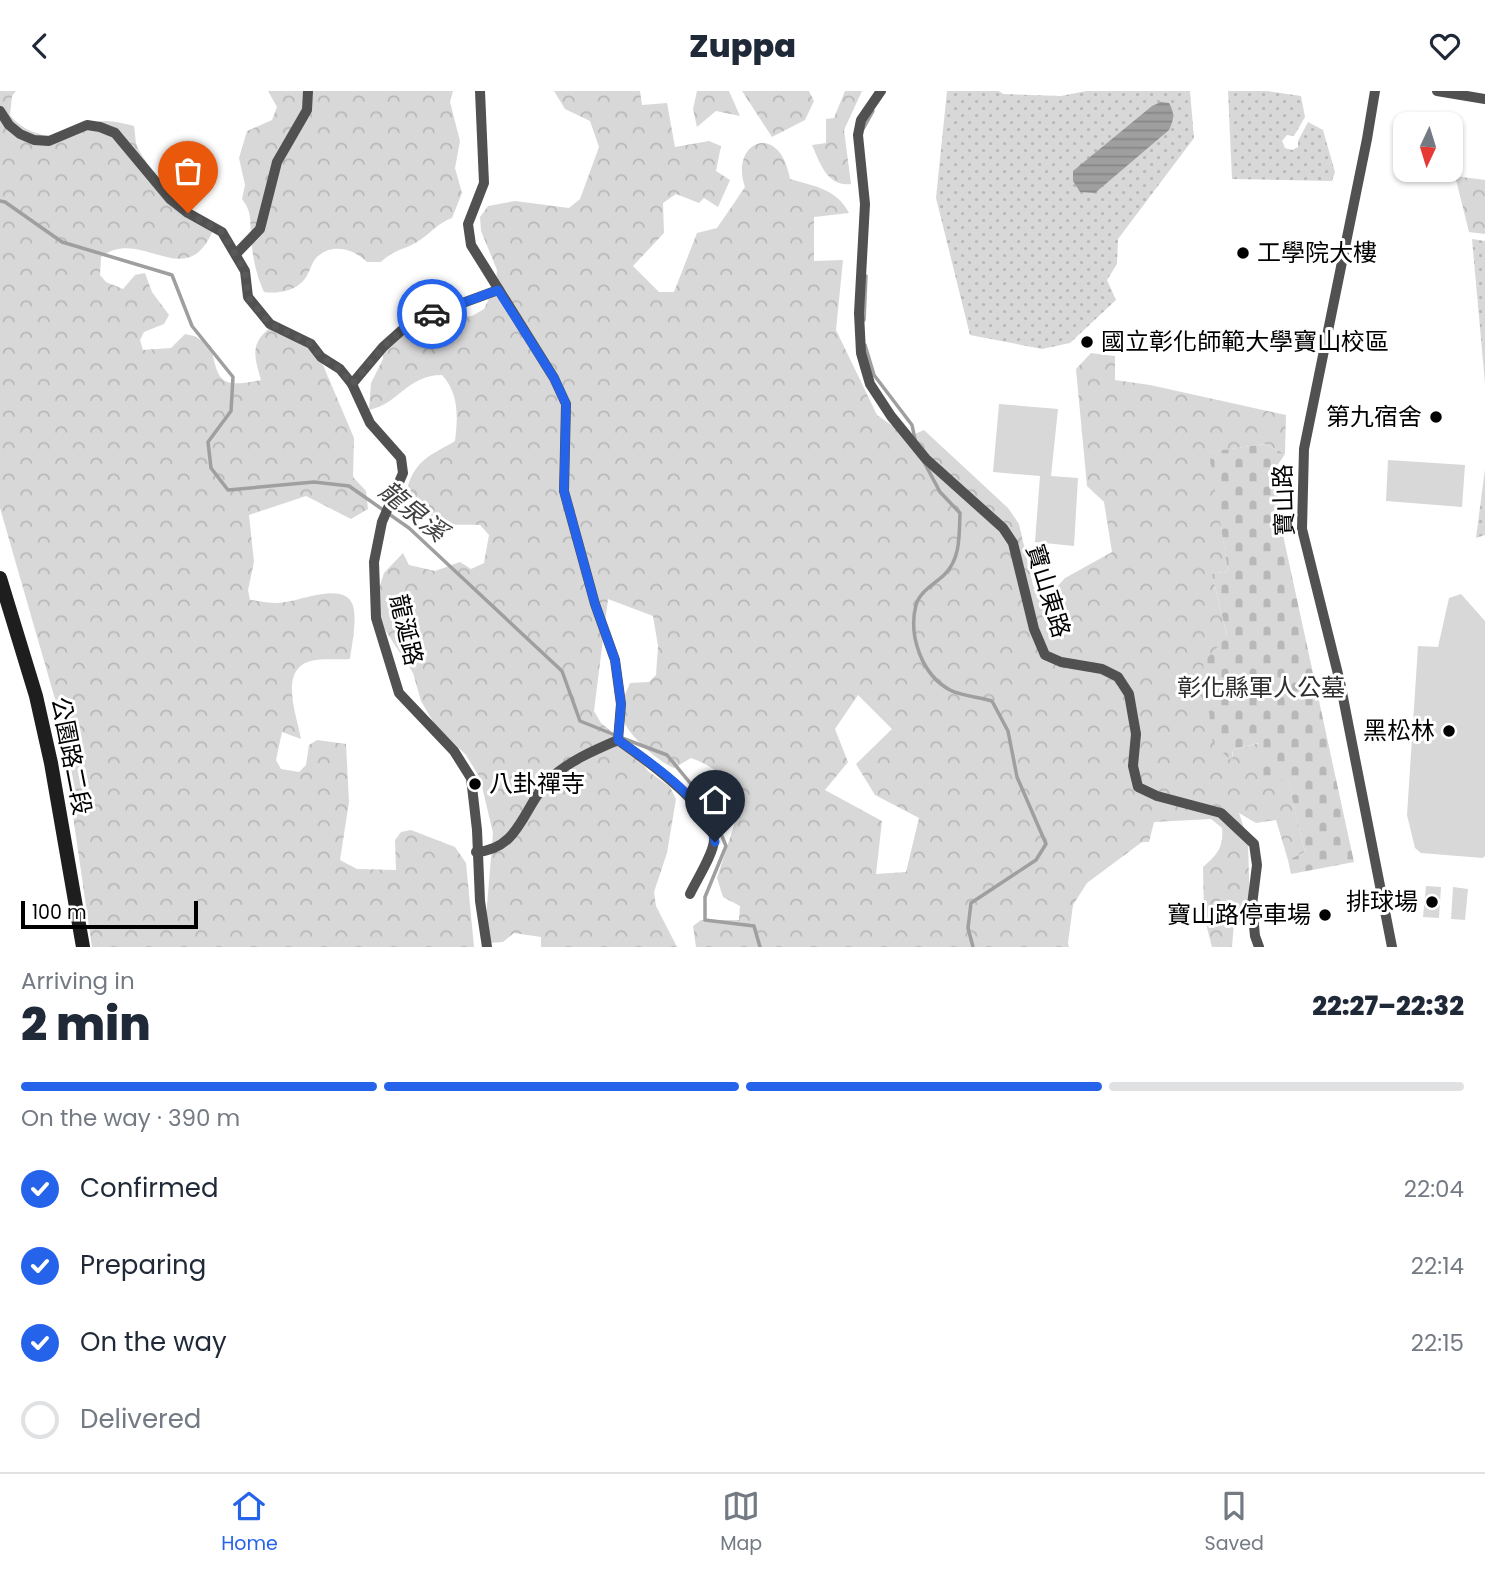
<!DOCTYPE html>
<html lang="en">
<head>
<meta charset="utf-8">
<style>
  body { margin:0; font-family:Poppins,"Noto Sans TC",sans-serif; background:#f6f6f7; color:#1f2937; height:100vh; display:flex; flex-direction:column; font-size:26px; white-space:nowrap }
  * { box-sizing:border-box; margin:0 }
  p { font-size:23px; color:#747a83 }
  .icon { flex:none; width:38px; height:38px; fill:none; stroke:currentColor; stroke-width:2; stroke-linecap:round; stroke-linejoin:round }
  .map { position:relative; height:856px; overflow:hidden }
  .drawer { display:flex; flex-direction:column; background:#fff; flex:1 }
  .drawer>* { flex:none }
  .needle { width:46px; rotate:184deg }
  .tools { position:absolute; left:1393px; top:21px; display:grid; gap:14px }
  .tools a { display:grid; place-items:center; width:70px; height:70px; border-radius:14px; background:#fff; box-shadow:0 2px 5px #0004; font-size:35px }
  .scale { position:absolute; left:21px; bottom:18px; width:177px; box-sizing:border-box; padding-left:7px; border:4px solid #000; border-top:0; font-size:19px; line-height:24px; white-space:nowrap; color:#000; -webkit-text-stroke:5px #fff; paint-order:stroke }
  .pin { position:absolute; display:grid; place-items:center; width:60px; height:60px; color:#fff; margin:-72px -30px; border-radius:50% 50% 50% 0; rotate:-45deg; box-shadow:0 0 7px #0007 }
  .pin .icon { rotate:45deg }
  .courier { position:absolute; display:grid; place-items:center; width:70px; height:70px; margin:-35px; border:5px solid #2563eb; border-radius:50%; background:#fff; color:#222; box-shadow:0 2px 9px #0007 }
  .head em { font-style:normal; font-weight:800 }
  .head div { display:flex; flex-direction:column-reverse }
  .head { display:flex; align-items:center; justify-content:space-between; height:119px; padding:0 21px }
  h1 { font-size:46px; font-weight:800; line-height:52px }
  .bar { display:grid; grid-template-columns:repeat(4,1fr); gap:10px 7px; align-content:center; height:84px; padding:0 21px }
  .bar i { height:9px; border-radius:5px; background:#e0e1e3 }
  .bar .current { background:#2563eb }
  .bar p { grid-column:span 4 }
  ol { padding:0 21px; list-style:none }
  li { display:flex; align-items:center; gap:21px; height:77px }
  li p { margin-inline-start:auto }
  li .icon { padding:7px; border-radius:50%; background:#2563eb; color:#fff; stroke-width:4 }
  li:last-child { color:#747a83 }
  li i { width:38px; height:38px; border:4px solid #e0e1e3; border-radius:50% }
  header { display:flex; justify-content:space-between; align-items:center; height:91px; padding:0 21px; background:#fff; font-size:32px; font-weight:800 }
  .tab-bar { display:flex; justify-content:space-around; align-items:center; height:98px; border-top:2px solid #e0e1e3; background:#fff; font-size:19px; color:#747a83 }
  .tab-bar a { display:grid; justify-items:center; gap:4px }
  .tab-bar .current { color:#2563eb }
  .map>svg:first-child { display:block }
  .grass { fill:url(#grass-dots) }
  .forest { fill:url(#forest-crowns); fill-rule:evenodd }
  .cemetery { fill:url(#cemetery-stones) }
  .park { fill:#d8d8d8 }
  .water { fill:url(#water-rules) }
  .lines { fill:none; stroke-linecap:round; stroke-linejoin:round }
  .stream { stroke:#9f9f9f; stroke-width:3.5 }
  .minor { stroke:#515151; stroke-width:10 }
  .secondary { stroke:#1e1e1e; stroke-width:14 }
  .done { stroke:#595959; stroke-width:7; stroke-dasharray:0 12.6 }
  .route { stroke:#2563eb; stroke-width:9 }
  .poi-dot { fill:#000; stroke:#fff; stroke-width:2.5 }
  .labels { text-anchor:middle; stroke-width:6; stroke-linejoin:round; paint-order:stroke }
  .poi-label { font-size:24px; fill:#000; stroke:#fff; text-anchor:end }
  .street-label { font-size:24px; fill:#000; stroke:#fff }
  .park-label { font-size:24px; fill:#2f2f2f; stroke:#fff }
  .water-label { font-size:26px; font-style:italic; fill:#404040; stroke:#fff }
</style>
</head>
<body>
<header><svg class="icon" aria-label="back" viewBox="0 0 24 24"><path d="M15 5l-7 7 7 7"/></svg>Zuppa<svg class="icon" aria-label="heart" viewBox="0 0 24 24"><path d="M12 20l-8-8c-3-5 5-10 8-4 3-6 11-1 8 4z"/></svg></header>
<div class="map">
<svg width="1485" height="856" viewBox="0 0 1485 856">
  <defs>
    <pattern id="grass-dots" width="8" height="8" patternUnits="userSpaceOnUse" patternTransform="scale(1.75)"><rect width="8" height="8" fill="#d8d8d8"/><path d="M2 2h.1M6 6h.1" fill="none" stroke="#b8b8b8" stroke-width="1.8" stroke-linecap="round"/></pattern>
    <pattern id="forest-crowns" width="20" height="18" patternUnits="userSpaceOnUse" patternTransform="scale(1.75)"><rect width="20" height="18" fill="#d8d8d8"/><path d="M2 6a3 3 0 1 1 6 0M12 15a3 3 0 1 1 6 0" fill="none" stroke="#b8b8b8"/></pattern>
    <pattern id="cemetery-stones" width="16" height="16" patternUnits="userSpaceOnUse" patternTransform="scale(1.75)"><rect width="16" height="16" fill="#d8d8d8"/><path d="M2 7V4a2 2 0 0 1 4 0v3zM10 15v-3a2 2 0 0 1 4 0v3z" fill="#b8b8b8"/></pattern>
    <pattern id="water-rules" width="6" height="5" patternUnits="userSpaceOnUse" patternTransform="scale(1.75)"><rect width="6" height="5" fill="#9f9f9f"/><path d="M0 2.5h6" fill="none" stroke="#878787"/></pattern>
  </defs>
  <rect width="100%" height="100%" fill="#fff"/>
  <g class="grass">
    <polygon points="947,0 999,0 1003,3 1061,5 1086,0 1190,0 1194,47 1118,148 1117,173 1107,189 1116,209 1070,252 1042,258 970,244 936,107"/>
    <polygon points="1228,0 1267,0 1301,5 1305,26 1294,45 1287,44 1282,50 1285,57 1292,59 1298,56 1298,50 1308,31 1323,39 1335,81 1332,90 1232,88"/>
    <polygon points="1472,148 1485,150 1485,292"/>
    <polygon points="1485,378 1485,444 1476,447"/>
  </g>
  <g class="forest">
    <path d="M0 0H16L12 5 10 24C21 39 46 49 64 43 75 40 85 34 96 31 109 28 122 32 134 35 135 40 135 46 136 52 143 76 193 123 213 139 186 204 141 134 101 166L100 184 106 191 123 198 135 184 145 182 152 201 169 224 164 233 144 241 140 249 143 259 171 257 185 243 194 245 211 255C218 292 221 297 261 289 255 267 249 253 270 237L311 259 323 274 354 347 353 386 366 400 368 418 351 428 306 405 249 424 254 471 248 499 250 509C259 510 269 512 277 512 299 512 349 486 354 519 356 534 352 553 350 568 338 569 323 567 311 570 278 578 297 625 301 648L282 641 276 669 281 678 299 681 306 674 309 654 317 649 346 653 349 711 340 769 357 778 396 779 395 749 401 741 411 739 455 756 466 772 474 856H92L57 615 0 417Z"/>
    <path d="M268 0H453L450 11 460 50 455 77 462 102 452 127C438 132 432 141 420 149 406 159 395 157 381 171H367C354 158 333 152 318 165 311 171 310 182 304 189 295 200 277 203 264 201 256 184 252 164 251 145 250 129 252 121 242 108L245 94 239 67 247 40 272 29 277 16Z"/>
    <path d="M554 0H640L642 14 667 12 675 56 709 50 721 55 716 80 730 89 718 116 704 107 699 112 676 103 663 112 664 142 633 175 659 201H674L697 142 717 137 745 96C729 50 780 29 790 88 814 95 837 98 849 122L814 126V170L843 169 836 239 877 324 908 346 924 339 1008 417 1019 433 1033 494 1042 513 1065 487 1112 461 1104 411 1087 395 1076 278 1091 262 1115 265V289L1150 294 1286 324 1285 363 1265 353 1210 361 1228 480 1212 483 1227 545 1232 668 1233 659 1259 652 1288 689 1305 761 1288 769 1276 729 1256 732 1239 722 1248 749 1250 824 1248 831H1234L1232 856H1212L1204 825 1203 776C1217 764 1224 756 1222 737L1211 728 1154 731 1149 751H1142L1087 792 1073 814 1068 852 1069 856H696L693 835 701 829H739L740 815 723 806 717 787 738 722 739 703C726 686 711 674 691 667L674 677C658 671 618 637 621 618 622 609 627 600 630 592L649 591 656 584 658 555 653 525 608 508 594 620 601 632 632 658 648 680 670 696 676 708 667 762 654 801 656 815 677 856H541V846L514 842 503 851 489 852 485 839 493 742 480 687 466 664 435 634 421 610 413 582 382 534 376 507 384 482 403 462 409 474 435 480 460 471 471 478 484 472 489 444 480 434C466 433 449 435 436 432 405 423 399 398 419 374 427 364 444 357 455 350 458 325 459 303 442 284 407 284 399 313 369 319L371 292 383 268V254L392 243 431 227 472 225 484 218 496 193 497 179 481 140 480 126 488 115 515 110 569 117 580 108 599 56 590 30 565 18ZM858 604 892 638 856 673 875 704 919 727 906 781 876 783 882 730 825 699 848 671 835 638Z"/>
    <polygon points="697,0 729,0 740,25 716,20 697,36 693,18"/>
    <polygon points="742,0 809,0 814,10 805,29 772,46"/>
    <path d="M845 0H862L844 39 851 93C827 96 820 72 812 54L826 52V28L834 27Z"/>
    <polygon points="1455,85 1485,89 1485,143 1469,141"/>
  </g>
  <polygon class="cemetery" points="1265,353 1285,363 1277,375 1278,421 1354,771 1291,783 1288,769 1305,761 1288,690 1260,688 1258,652 1233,659 1231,669 1213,653 1203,572 1227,545 1212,483 1228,480 1209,361"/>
  <g class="park">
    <polygon points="999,313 1058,318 1051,385 1078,387 1074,455 1035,451 1040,385 993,381"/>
    <polygon points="1388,369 1465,374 1462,416 1386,410"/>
    <polygon points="1461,503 1485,530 1485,765 1483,767 1421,762 1415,757 1407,724 1418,555 1438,556 1449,507"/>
    <polygon points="1426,795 1441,796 1439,827 1423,826"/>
    <polygon points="1453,796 1468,798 1465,829 1451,828"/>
  </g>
  <path class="water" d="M1161 11 1169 12C1175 23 1174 28 1169 39L1095 102 1080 101 1073 90V80L1152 15Z"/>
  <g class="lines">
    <g class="stream">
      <polyline points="863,38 873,20"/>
      <polyline points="0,110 5,111 62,151 172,184 192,235 233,286 231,320 208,351 211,377 228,399 314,391 349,395 409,437 562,580 580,630 615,644"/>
      <polyline points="864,229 866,185"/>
      <polyline points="865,254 874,284 912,334 915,348"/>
      <path d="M924 371 940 401 960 422C959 443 961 467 945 483 935 493 920 500 916 514 908 545 922 584 950 599 961 605 979 606 992 610L1008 640 1017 686 1046 753 1036 769 971 812 968 837 973 856"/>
      <polyline points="622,647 667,664 710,716 726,755 705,806 705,829 754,835 760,856"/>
    </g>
    <g class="minor">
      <polyline points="480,0 484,92 468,133 471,154 554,287 566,313 564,400 595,513 615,569 621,613 618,649"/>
      <polyline points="881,0 861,29 858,44 865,113 859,222 861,262 870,293 891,325 926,368 1003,437 1013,452 1034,538 1045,564 1061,571 1102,578 1118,586 1129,603 1136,643 1133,675 1138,696 1157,705 1221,722 1254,753 1257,774 1252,814 1255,845 1259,856"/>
      <polyline points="1375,0 1367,48 1304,358 1302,438 1340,591 1392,856"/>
      <polyline points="1437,0 1485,8"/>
      <polyline points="0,20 9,34 20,43 34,49 49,50 87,34 100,36 115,42 170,108 188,122 222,141 245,180 248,206 270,233 311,253 321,266 340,278 352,293 370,332 401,367 403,382 382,431 374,471 376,527 399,602 454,660 471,687 477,739 480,810 487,856"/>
      <polyline points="236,163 260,138 277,71 307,19 308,0"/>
      <polyline points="352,293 383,256 411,231 498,199"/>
      <path d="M476 761C521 759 524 712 551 687 569 670 595 659 618 649 642 666 715 717 714 749 714 762 696 790 690 803"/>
    </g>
    <polyline class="secondary" points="0,487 36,605 51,672 83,856"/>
  </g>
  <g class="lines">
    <polyline class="done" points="188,122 222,141 245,180 248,206 270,233 311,253 321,266 340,278 352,293 383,256 411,231 432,223"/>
    <path class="route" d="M432 223 498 199 554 287 566 313 564 400 595 513 615 569 621 613 618 649C651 672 708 709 715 751"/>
  </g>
  <g class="poi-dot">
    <circle cx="1243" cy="162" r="7"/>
    <circle cx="1087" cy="251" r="7"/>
    <circle cx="1436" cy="326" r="7"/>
    <circle cx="1449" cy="640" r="7"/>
    <circle cx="475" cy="693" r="7"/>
    <circle cx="1432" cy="811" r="7"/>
    <circle cx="1325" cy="824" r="7"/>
  </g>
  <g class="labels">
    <g class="poi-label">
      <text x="1257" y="170" text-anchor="start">工學院大樓</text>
      <text x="1101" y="259" text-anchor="start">國立彰化師範大學寶山校區</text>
      <text x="1422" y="334">第九宿舍</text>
      <text x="1435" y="648">黑松林</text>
      <text x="489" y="701" text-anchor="start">八卦禪寺</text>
      <text x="1418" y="819">排球場</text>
      <text x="1311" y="832">寶山路停車場</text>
    </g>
    <g class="street-label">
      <text transform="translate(1284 409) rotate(-92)" y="8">寶山路</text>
      <text transform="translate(1048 500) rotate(73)" y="8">寶山東路</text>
      <text transform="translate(406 539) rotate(77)" y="8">龍涎路</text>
      <text transform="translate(71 665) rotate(79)" y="8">公園路二段</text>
    </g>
    <g class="park-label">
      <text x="1261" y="605">彰化縣軍人公墓</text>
    </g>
    <g class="water-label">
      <text transform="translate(413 420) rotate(39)" y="9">龍泉溪</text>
    </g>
  </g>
</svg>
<div class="tools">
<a><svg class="needle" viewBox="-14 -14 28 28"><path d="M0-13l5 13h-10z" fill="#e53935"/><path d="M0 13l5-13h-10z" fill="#747a83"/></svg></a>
</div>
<div class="scale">100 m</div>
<div class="pin" style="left:188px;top:122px;background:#ea580c"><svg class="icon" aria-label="bag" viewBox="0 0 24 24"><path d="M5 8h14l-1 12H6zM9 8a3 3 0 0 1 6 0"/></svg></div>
<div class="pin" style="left:715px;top:751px;background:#1f2937"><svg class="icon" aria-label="home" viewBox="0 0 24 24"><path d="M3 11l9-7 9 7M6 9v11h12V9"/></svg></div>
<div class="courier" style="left:432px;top:223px"><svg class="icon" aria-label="car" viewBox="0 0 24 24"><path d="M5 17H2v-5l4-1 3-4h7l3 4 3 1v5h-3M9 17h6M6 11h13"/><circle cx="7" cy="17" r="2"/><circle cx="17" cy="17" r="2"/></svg></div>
</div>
<section class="drawer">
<div class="head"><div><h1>2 min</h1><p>Arriving in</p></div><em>22:27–22:32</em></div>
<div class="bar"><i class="current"></i><i class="current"></i><i class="current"></i><i></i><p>On the way · 390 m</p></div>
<ol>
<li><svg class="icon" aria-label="check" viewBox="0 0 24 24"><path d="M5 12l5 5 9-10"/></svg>Confirmed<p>22:04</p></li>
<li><svg class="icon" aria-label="check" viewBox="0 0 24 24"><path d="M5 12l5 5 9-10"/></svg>Preparing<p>22:14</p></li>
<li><svg class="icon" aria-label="check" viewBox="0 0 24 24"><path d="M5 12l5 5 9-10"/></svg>On the way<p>22:15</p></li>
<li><i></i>Delivered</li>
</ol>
</section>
<nav class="tab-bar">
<a class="current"><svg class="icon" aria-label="home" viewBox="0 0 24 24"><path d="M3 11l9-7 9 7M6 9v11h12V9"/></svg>Home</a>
<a><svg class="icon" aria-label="map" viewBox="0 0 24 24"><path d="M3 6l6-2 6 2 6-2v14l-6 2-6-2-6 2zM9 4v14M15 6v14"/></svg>Map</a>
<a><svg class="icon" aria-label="saved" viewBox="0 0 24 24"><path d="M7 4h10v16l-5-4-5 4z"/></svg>Saved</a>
</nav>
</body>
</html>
